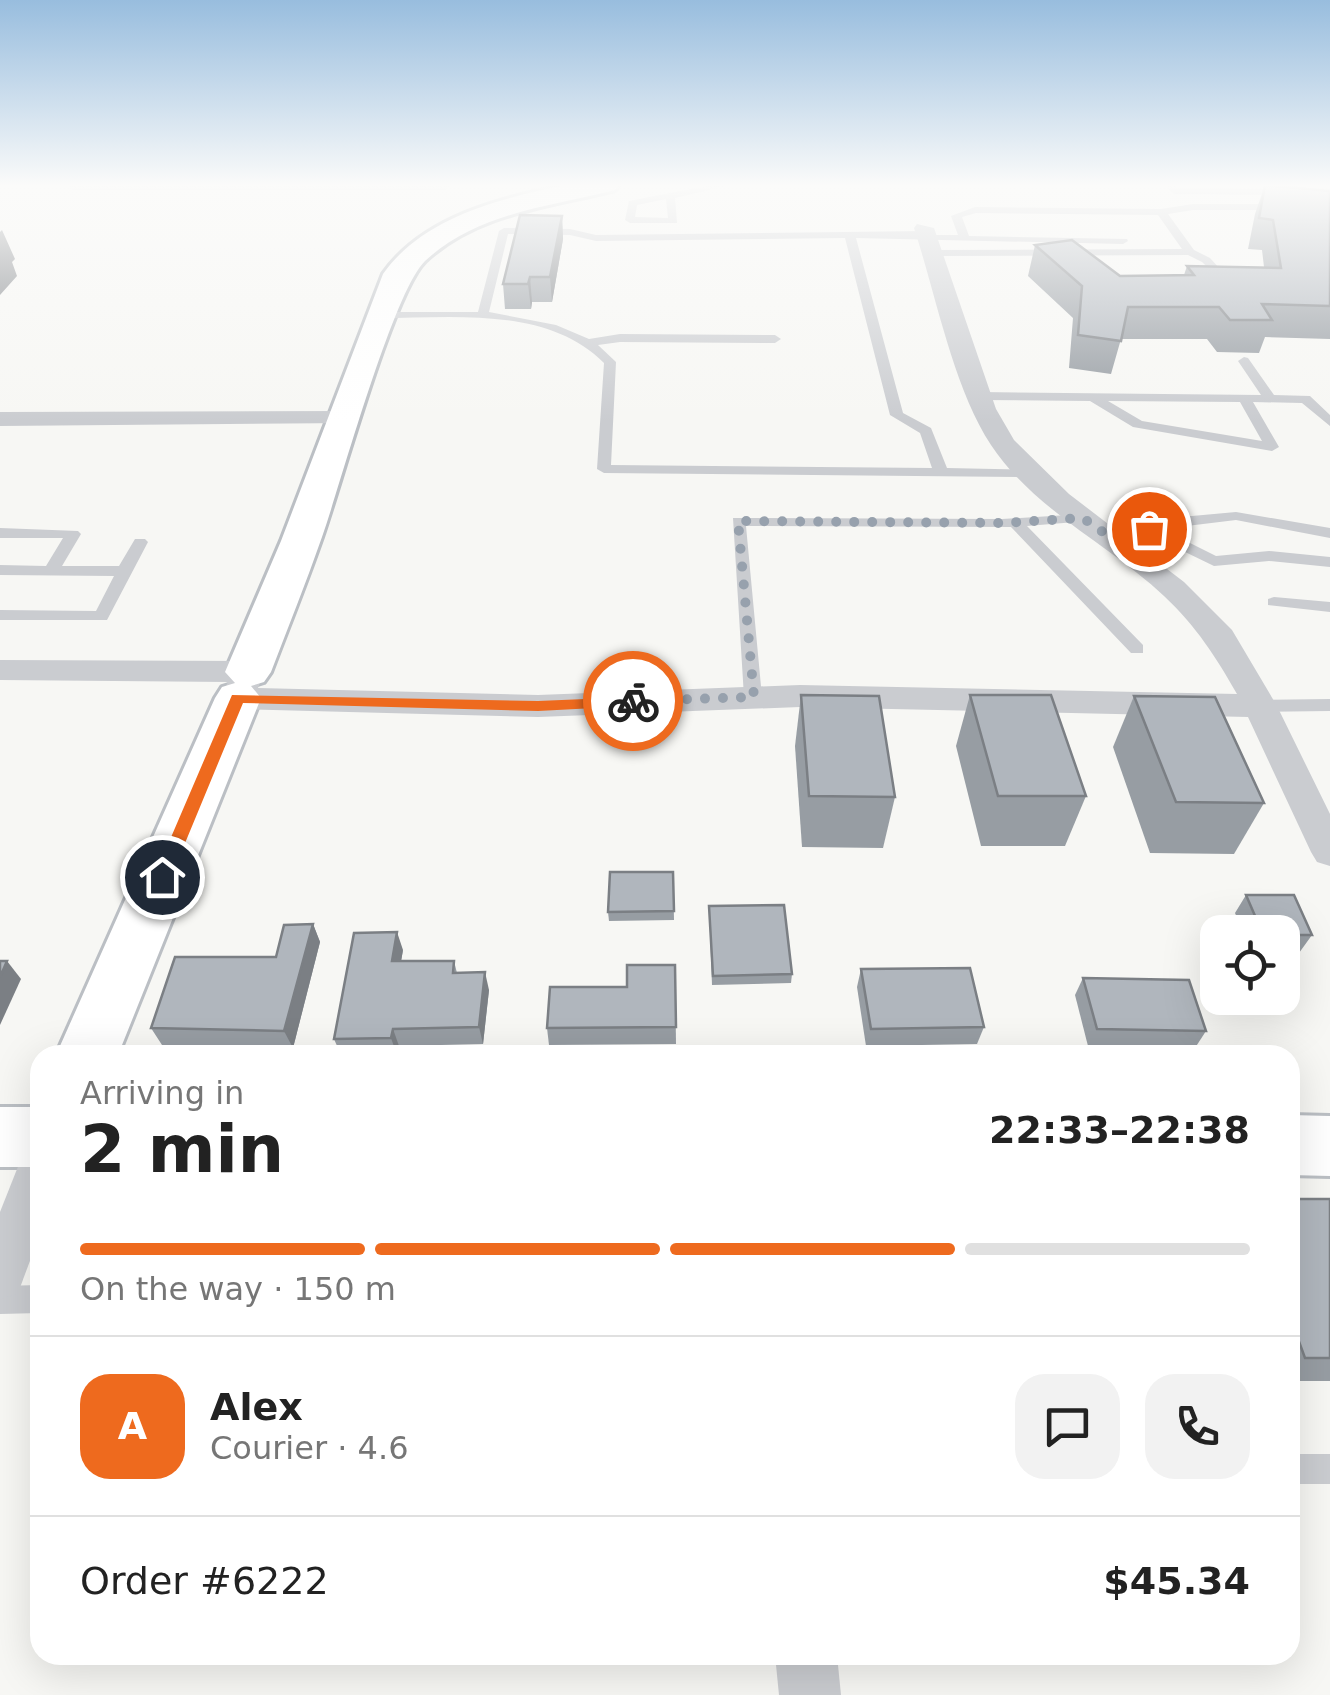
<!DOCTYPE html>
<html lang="en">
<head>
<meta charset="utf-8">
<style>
  body { margin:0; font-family:"DejaVu Sans",sans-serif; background:#f2f2f2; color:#222; height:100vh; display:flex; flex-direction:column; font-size:38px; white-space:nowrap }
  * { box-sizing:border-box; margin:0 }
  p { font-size:32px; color:#767676 }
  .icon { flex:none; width:55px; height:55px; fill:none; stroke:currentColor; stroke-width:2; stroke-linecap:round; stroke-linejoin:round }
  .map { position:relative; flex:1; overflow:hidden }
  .panel { position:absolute; left:30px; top:1045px; width:1270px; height:620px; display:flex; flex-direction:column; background:#fff; border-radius:30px; box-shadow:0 10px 40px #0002 }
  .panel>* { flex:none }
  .tools { position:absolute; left:1200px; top:915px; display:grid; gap:20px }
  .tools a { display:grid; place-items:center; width:100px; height:100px; border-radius:20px; background:#fff; box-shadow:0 10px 40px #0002; font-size:50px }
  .pin { position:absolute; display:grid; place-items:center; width:85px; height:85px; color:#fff; margin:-42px; border:5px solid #fff; border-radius:50%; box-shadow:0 2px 10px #0007 }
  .courier { position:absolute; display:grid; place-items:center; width:100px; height:100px; margin:-50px; border:8px solid #ee6a1e; border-radius:50%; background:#fff; color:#222; box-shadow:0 2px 12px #0007 }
  .overview em { font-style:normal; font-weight:700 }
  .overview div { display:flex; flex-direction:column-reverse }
  .overview { display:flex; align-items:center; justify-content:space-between; height:170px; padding:0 50px }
  h1 { font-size:65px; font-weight:700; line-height:75px }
  .bar { display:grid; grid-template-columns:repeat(4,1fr); gap:15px 10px; align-content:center; height:120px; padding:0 50px }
  .bar i { height:12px; border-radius:8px; background:#e0e0e0 }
  .bar .selected { background:#ee6a1e }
  .bar p { grid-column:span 4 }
  .line { display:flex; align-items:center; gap:25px; padding:0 50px; border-top:2px solid #e0e0e0 }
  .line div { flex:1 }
  .round { display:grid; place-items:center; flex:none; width:105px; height:105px; border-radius:30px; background:#f2f2f2 }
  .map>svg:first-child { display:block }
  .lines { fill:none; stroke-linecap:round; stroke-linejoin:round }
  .secondary-casing { stroke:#bbbfc4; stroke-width:6 }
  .lane { fill:#caccd0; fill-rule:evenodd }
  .street { fill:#caccd0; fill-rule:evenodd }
  .secondary { fill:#fff; fill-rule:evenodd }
  .wall { fill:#979da3 }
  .shaded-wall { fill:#7b7f84 }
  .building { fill:#b0b6bd; stroke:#7b7f84; stroke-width:2.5 }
  .route { fill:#ee6a1e }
  .done { stroke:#97a1ad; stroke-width:10; stroke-dasharray:0 18 }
</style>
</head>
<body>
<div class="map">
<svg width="1330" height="1695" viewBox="0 0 1330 1695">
  <rect width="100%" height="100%" fill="#f7f7f4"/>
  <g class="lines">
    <g class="secondary-casing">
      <g id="secondary">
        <path d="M566 185H619L615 190C549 207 478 212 425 261 393 292 341 483 322 537 306 583 288 627 271 672L264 682 251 686 261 698 118 1055H56L215 698 222 687 235 683 225 672 281 541 383 274C423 217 501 198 566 185Z"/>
        <rect x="0" y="1107" width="40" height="60"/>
        <polygon points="1290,1115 1330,1116 1330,1176 1290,1175"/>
      </g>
    </g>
    <g class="lane">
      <path d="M711 185H730L675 198 677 223H630L625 220 629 201ZM666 199 668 218 635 217 637 205Z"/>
      <polygon points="1165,185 1175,185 1177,188 1264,189 1269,185 1280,185 1266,195 1174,194"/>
      <path d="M1193 204H1330V210H1193L1168 214 1194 250 1210 258 1233 283 1235 285 1229 288 1202 262 1188 255 932 256 927 253 932 250 1182 249 1158 215 976 213 962 217 969 236 1127 239 1128 241 1123 244 856 238 903 413 931 428 947 468 1035 470V476L1030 477 604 473 597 469 604 363C547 306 453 318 379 318L373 315 379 312H478L499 231 504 228 570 229 596 235 925 231 930 235H958L951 216 975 207 1161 209ZM508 234 570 235 596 241 845 238 890 415 920 433 932 468 611 465 616 362 598 345 620 342 775 343 781 339 775 335 620 334 589 339 556 325 489 312Z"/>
      <path d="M1244 357 1248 358 1274 395 1310 396 1330 415V426L1302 403 1253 402 1279 447 1272 451 1133 427 1090 401 980 400 974 396 980 392 1261 395 1238 361ZM1108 401 1240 402 1262 441 1142 421Z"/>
      <polygon points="1236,512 1330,528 1330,538 1236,520 1162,529 1216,556 1269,551 1330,557 1330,567 1269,561 1214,566 1148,534 1114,545 1106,540 1170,518"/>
      <polygon points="1083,514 1090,518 1088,521 1027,526 1143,645 1143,653 1131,653 1011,527 746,526 762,697 753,703 744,697 733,518 1002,519"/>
      <polygon points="0,528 78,531 81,534 62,566 119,566 135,539 145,539 148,542 107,620 0,620 0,610 96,611 114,576 0,575 0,565 46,566 63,538 0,538"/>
      <polygon points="1274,597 1330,602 1330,612 1268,605 1268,599"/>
      <polygon points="1330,699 1330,711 1260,712 1251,706 1260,700"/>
      <polygon points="40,1285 40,1313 0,1314 0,1286"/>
      <rect x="1290" y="1454" width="40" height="30"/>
    </g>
    <g class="street">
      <polygon points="64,185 454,185 445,190 73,190"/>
      <path d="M917 224 934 228 996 409 1014 440 1069 494 1184 582 1232 630 1277 706 1330 814V866L1317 862 1311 852 1248 717 800 707 538 717 238 709 226 706 221 698 228 682 0 680V660L248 661 259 665 264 672 258 688 538 695 800 685 1237 694C1216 657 1196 626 1164 596 1110 545 1033 509 991 445 953 387 936 295 914 228Z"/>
      <polygon points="343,411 355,418 352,423 0,426 0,412"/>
      <polygon points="40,1148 40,1234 18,1293 0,1300 0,1212 23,1154"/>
      <polygon points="775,1655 837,1655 841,1695 779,1695"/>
    </g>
    <use href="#secondary" class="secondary"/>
  </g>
  <g class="wall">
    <polygon points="1265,185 1330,191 1330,339 1265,337 1259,353 1217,352 1207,339 1121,339 1111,374 1069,368 1073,318 1028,276 1035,245 1120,276 1184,275 1187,266 1264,267 1262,250 1248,249 1255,214"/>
    <polygon points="562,216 563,239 552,302 532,302 531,309 505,309 503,284"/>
    <polygon points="801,695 895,797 883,848 802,847 795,746"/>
    <polygon points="970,695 1086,796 1065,846 981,846 956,746"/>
    <polygon points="1134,696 1264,803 1234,854 1150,853 1113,747"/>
    <polygon points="673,872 674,920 609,921 608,912"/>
    <polygon points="1246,895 1312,935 1299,953 1282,953 1282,932 1243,932 1235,913"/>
    <polygon points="709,906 792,974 791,983 712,985"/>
    <polygon points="313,924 320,942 293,1048 162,1045 151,1028 276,957"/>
    <polygon points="403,950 401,961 454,961 457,973 489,990 483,1044 399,1046 397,1055 341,1055 334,1039"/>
    <polygon points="675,965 676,1044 549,1045 547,1028 627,987"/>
    <polygon points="861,969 984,1027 977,1044 866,1046 857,987"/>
    <polygon points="1083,978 1206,1031 1195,1048 1088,1046 1075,995"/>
    <rect x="1290" y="1199" width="40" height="182"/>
  </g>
  <g class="shaded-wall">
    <polygon points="562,216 563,239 552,302 550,277"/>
    <polygon points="2,230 15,259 12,262 17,276 0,295 0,232"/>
    <polygon points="530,277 532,302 531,309 528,284"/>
    <polygon points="313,924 320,942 293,1048 284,1031"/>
    <polygon points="397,932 403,950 398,979 392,961"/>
    <polygon points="7,961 21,979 0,1025 0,977"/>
    <polygon points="485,972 489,990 483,1044 479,1027"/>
    <polygon points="393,1029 399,1046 397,1055 391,1038"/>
  </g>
  <g class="building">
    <polygon points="1265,185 1330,191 1330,306 1262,304 1272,320 1230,320 1219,307 1128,307 1121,341 1078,335 1082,286 1035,245 1072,240 1120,276 1194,275 1187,266 1281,268 1273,220 1259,218"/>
    <polygon points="520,215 562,216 550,277 530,277 528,284 503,284"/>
    <polygon points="801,695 879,696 895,797 809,796"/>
    <polygon points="970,695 1051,695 1086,796 998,796"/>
    <polygon points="1134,696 1215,697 1264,803 1176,802"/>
    <polygon points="610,872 673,872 674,911 608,912"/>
    <polygon points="1246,895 1294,895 1312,935 1282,935 1282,932 1262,932"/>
    <polygon points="784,905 792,974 713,976 709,906"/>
    <polygon points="313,924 284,1031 151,1028 175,957 276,957 284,925"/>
    <polygon points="397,932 392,961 454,961 453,973 485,972 479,1027 393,1029 391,1038 334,1039 354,933"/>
    <polygon points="0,961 7,961 0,977"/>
    <polygon points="627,965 675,965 676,1027 547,1028 550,987 627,987"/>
    <polygon points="970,968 984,1027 871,1029 861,969"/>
    <polygon points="1083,978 1189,980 1206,1031 1097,1029"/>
    <polygon points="1290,1199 1330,1199 1330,1358 1305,1358 1290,1317"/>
  </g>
  <linearGradient id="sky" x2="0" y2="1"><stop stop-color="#98bdde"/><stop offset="0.44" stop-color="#fbfbfa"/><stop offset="1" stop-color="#fbfbfa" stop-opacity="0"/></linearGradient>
  <rect width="1330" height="422" fill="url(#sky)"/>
  <polygon class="route" points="232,695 538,701 633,697 641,701 633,706 538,711 243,703 171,877 168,881 157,881 154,877"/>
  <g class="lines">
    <polyline class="done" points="633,701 754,697 738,521 1002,523 1083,518 1114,540 1149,529"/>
  </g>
</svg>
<div class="tools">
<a><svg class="icon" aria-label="locate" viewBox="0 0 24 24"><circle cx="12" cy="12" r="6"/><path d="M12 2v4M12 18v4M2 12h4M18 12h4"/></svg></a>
</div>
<div class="pin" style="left:1149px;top:529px;background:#ea580c"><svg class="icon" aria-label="bag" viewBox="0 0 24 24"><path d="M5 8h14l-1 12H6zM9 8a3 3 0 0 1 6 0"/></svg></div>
<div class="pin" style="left:162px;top:877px;background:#1f2937"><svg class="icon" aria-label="home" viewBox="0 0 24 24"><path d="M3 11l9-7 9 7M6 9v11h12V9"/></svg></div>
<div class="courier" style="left:633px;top:701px"><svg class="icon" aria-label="bike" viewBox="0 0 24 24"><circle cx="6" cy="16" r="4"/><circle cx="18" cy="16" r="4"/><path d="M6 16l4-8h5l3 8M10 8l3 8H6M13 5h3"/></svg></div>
<section class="panel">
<div class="overview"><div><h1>2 min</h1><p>Arriving in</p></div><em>22:33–22:38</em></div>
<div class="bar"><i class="selected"></i><i class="selected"></i><i class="selected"></i><i></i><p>On the way · 150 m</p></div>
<div class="line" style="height:180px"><b class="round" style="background:#ee6a1e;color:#fff">A</b><div><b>Alex</b><p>Courier · 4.6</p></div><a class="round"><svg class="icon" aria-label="chat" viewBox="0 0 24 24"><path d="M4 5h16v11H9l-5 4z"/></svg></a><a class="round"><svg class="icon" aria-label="phone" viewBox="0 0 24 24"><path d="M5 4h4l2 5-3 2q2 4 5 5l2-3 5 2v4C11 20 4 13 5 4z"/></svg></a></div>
<div class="line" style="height:130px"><div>Order #6222</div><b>$45.34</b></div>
</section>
</div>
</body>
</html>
